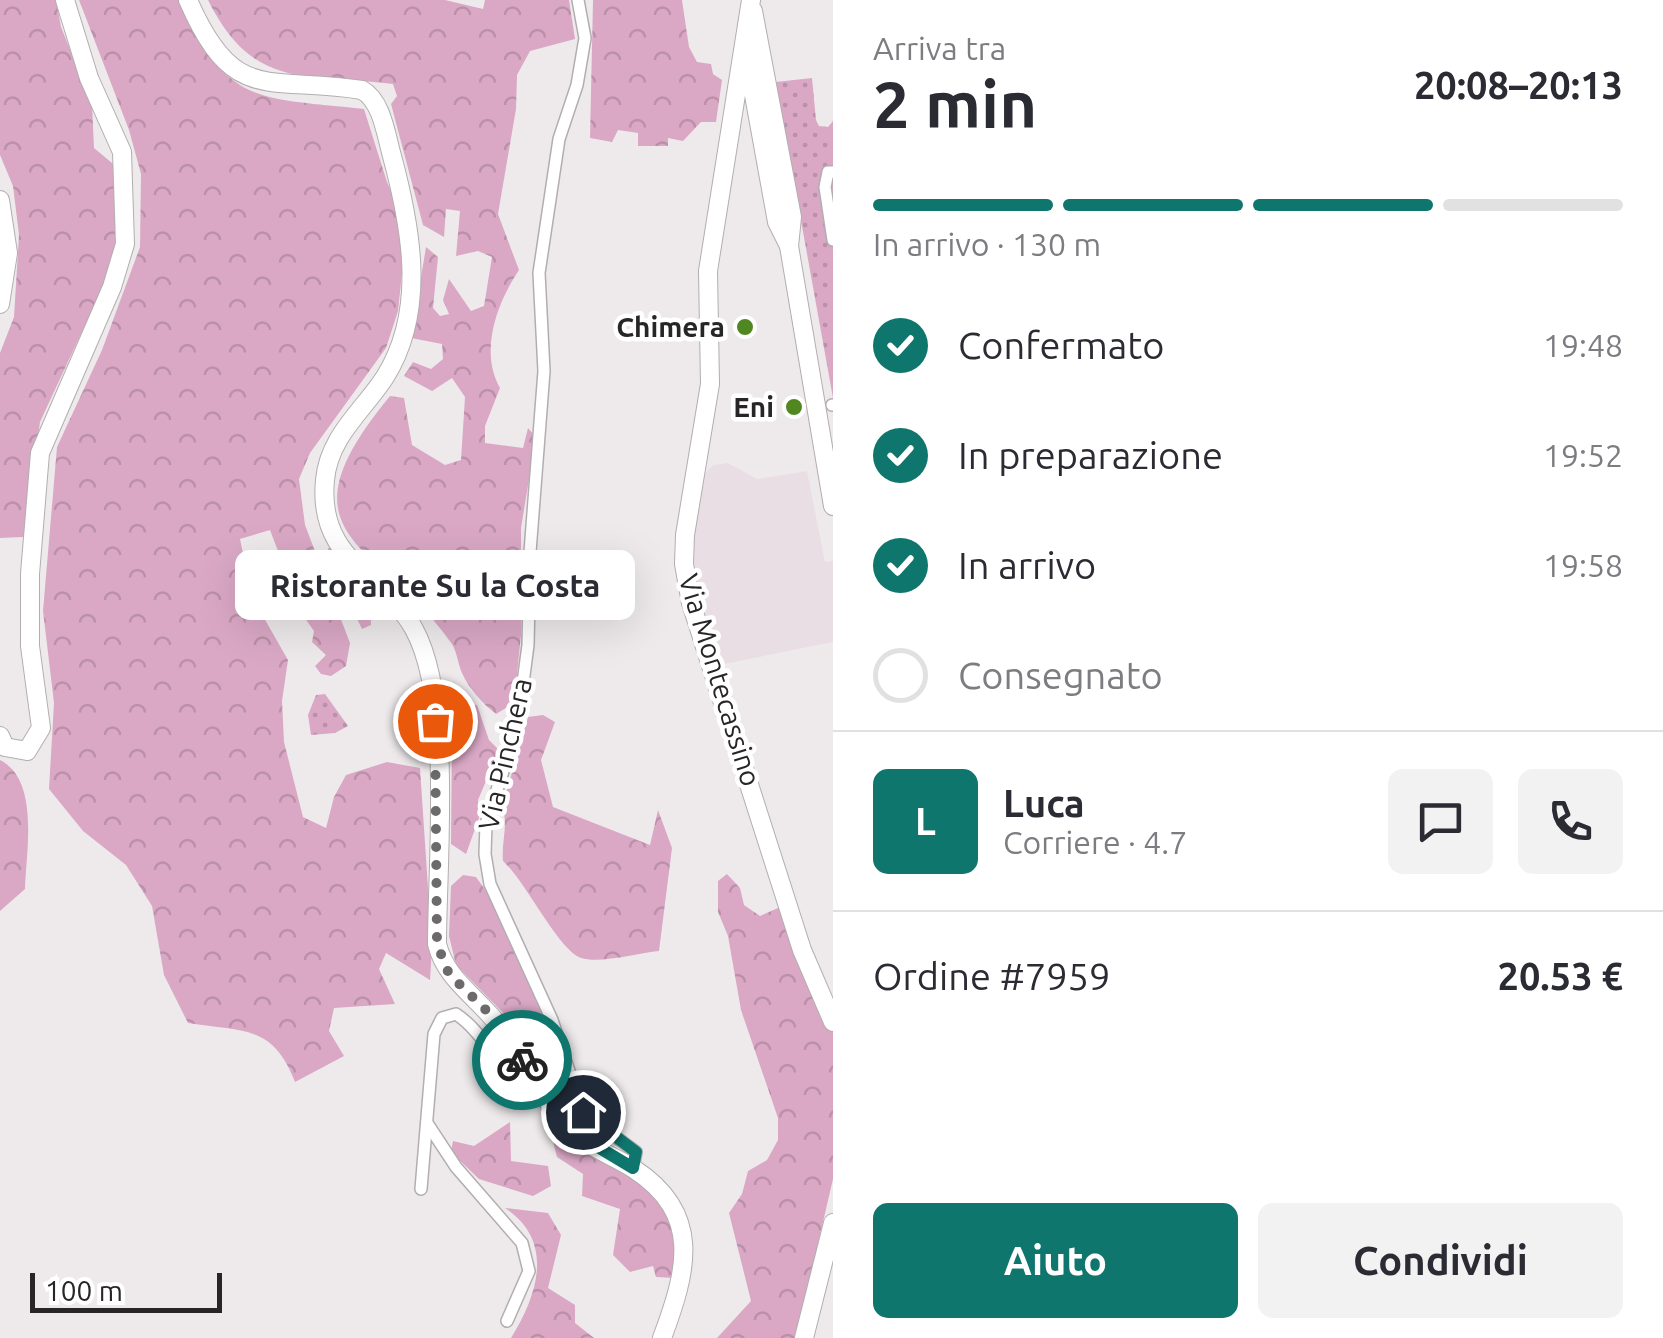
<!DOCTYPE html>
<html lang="it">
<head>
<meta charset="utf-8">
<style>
  body { margin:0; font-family:Ubuntu,sans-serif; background:#f2f2f3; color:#2b2b33; height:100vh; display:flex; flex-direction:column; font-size:38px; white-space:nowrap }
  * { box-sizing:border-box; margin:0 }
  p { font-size:32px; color:#7c7c81 }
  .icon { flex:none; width:55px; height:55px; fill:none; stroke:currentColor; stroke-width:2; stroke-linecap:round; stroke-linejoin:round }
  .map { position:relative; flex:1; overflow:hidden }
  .details { display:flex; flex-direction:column; background:#fff; width:830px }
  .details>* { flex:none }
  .scale { position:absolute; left:30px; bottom:25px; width:192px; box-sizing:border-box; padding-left:10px; border:5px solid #272526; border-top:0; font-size:28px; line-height:35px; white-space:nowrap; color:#272526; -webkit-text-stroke:8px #fff; paint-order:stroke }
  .pin { position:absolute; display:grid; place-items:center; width:85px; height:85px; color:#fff; margin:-42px; border:5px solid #fff; border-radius:50%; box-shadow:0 2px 10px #0007 }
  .courier { position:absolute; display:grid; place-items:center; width:100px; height:100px; margin:-50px; border:8px solid #0f766e; border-radius:50%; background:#fff; color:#222; box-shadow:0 2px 12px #0007 }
  .bubble { position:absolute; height:70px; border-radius:15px; background:#fff; box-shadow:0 10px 40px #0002; font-size:32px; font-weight:600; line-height:70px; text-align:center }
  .overview em { font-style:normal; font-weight:600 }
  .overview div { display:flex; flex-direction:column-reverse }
  .overview { display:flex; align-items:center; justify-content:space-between; height:170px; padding:0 40px }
  h1 { font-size:65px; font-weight:600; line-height:75px }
  .bar { display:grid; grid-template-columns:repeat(4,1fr); gap:15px 10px; align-content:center; height:120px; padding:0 40px }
  .bar i { height:12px; border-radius:8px; background:#e1e1e2 }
  .bar .active { background:#0f766e }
  .bar p { grid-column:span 4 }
  .line { display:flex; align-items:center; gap:25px; padding:0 40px; border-top:2px solid #e1e1e2 }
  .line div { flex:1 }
  .round { display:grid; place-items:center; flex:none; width:105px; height:105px; border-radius:15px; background:#f2f2f3 }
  ol { padding:0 40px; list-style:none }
  li { display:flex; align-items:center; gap:30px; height:110px }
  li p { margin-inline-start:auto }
  li .icon { padding:10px; border-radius:50%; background:#0f766e; color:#fff; stroke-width:4 }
  li:last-child { color:#7c7c81 }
  li i { width:55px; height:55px; border:5px solid #e1e1e2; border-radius:50% }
  .cta { display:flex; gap:20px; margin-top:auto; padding:20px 40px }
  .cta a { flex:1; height:115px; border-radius:15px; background:#0f766e; color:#fff; font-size:40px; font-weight:600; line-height:115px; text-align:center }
  .cta a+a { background:#f2f2f3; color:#2b2b33 }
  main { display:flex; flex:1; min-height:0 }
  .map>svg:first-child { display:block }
  .built { fill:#eadee5 }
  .forest { fill:url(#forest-crowns) }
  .park { fill:url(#park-dots) }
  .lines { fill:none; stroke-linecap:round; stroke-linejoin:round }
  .street-casing { stroke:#b2aeb0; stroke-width:14 }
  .secondary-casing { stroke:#b2aeb0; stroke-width:20 }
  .street { stroke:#fff; stroke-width:11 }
  .secondary { stroke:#fff; stroke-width:18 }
  .done { stroke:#6d6a6b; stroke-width:10; stroke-dasharray:0 18 }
  .route { stroke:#0f766e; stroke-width:12 }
  .poi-dot { fill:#518721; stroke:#fff; stroke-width:4 }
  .labels { text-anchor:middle; stroke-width:9; stroke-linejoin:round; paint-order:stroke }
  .poi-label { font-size:28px; font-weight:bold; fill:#272526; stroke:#fff; text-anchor:end }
  .street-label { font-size:28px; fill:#272526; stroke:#fff }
</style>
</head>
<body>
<main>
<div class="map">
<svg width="833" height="1338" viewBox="0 0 833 1338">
  <defs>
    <pattern id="forest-crowns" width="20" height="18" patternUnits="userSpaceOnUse" patternTransform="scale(2.5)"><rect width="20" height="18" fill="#daa8c5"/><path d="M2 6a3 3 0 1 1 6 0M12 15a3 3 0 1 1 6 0" fill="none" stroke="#bb90a9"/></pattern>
    <pattern id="park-dots" width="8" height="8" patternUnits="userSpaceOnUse" patternTransform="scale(2.5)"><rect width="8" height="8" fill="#daa8c5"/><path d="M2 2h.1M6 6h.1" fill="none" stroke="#bb90a9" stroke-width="1.8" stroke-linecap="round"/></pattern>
  </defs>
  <rect width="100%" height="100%" fill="#eeeaec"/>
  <polygon class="built" points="728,463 757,479 807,471 825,562 833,561 833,642 719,665 696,579 691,537 700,479 713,465"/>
  <g class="forest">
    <polygon points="0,0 56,0 61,27 92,104 94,148 118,168 118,236 111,269 40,422 24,537 0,538 0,353 14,317 19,235 13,186 0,155"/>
    <path d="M79 0H181C227 107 257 97 364 109L387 182 407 227 398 311 386 348 310 453 299 479 305 525 350 643 346 666 331 676 321 674 315 666 326 655 312 642 314 631 302 614 270 530 240 539 252 597 288 660 282 701 284 742 303 817 326 828 334 797 346 775 387 762 420 768 432 948 430 980 386 953 379 969 395 1004 334 1008 329 1031 344 1056 295 1082C273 1024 243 1032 188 1023L164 975 152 906 126 865 83 831 49 789 54 703 43 611 57 447 102 350 140 247 141 174 129 130Z"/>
    <path d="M208 0H445L483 9 485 0H569L575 39 530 51 517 75 516 109 498 214 519 270C497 303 479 351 500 388L485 426V443L523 448 528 428 536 437 521 528V635L514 703 496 714C483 704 469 689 462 673 458 664 457 652 452 644 380 540 271 540 390 396L404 398 412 445 445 465 461 460 465 397 452 378 432 391 404 376 413 362 431 369 443 359 442 344 411 338 426 247 438 257 433 308 440 316 449 314 443 300 449 279 471 311 484 306 492 257 478 251 456 256 460 211 446 209 444 237 423 225 391 104 397 96 393 84C304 74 253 90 208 0Z"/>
    <polygon points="593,0 682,0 689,47 697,62 711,64 713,74 722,80 716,122 701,122 683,141 668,138 668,146 638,146 638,133 618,130 612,142 590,138"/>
    <polygon points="328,548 335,549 370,595 371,625 362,629 328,559"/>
    <polygon points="459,702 477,705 489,740 499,750 478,800 479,818 466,854 451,844 452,728"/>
    <path d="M543 715 555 722 541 760 553 807 650 845 658 810 672 848 659 951C638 953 600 964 581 958 558 950 527 883 503 861 501 841 509 825 502 807L528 717Z"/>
    <path d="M0 760C40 780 26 852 25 889L0 911Z"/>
    <polygon points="727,874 740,888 744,905 760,916 778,908 790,910 833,1030 833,1179 796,1338 717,1338 751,1301 729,1213 742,1194 748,1171 767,1160 778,1140 778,1118 741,1010 728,936 718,912 718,881"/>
    <polygon points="463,875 476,877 489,895 555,1034 572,1094 565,1101 521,1031 456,965 449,936 451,886"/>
    <polygon points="510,1122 511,1161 548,1166 551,1186 533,1196 479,1179 451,1152 453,1141 474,1146"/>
    <polygon points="558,1132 637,1177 676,1220 675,1278 656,1277 653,1266 630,1272 613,1255 620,1209 582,1196 583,1174 557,1157 552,1138"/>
    <path d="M505 1208 548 1213 561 1235 548 1288 575 1305V1323L594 1338H511C537 1296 556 1242 505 1208Z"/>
  </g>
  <g class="park">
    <polygon points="812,78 816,120 819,126 828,127 833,121 833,398 776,82"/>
    <polygon points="325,694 348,726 335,733 311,735 308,715 316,695"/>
  </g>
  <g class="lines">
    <g class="street-casing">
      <g id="street">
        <polyline points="578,0 585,38 577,85 559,139 539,273 544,371 530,552 528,645 517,728 486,824 485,854 490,884 552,1020 583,1113 636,1152 633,1168"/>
        <polyline points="833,172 828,172 825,187 833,240"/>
        <polyline points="832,405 833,405"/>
        <polyline points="427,1123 456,1167 522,1243 529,1271 507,1321"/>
        <path d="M421 1189 434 1034 442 1018 456 1014C492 1038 503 1087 545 1095"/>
      </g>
    </g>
    <g class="secondary-casing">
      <g id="secondary">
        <path d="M188 0C234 106 268 75 362 90 382 101 386 135 392 156 411 227 427 310 385 377 363 411 329 436 325 480 317 561 383 573 414 629 453 700 437 862 437 944 445 976 470 992 491 1016 521 1050 538 1096 570 1129 587 1147 614 1156 634 1169 703 1214 687 1271 662 1338"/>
        <polyline points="751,0 708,271 710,384 685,535 684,564 691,603 802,950 833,1022"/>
        <polyline points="753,11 792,217 789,246"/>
        <polyline points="746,51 777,222 789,246 833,506"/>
        <polyline points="0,200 8,253 0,304"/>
        <polyline points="0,736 5,747 27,751 41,728 30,646 30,574 40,453 112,287 125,244 122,152 89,78 65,0"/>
        <polyline points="804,1338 833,1223"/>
      </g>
    </g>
    <use href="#street" class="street"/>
    <use href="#secondary" class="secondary"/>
  </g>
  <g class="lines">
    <polyline class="done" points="435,721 437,944 449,974 489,1013 522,1060"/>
    <polyline class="route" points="522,1060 573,1132 633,1168 636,1152 583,1112"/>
  </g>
  <g class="poi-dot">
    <circle cx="745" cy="327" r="10"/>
    <circle cx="794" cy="407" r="10"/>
  </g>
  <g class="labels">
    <g class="poi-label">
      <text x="725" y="337">Chimera</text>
      <text x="774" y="417">Eni</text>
    </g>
    <g class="street-label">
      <text transform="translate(720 680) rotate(73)" y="10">Via Montecassino</text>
      <text transform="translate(505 754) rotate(-77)" y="10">Via Pinchera</text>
    </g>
  </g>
</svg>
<div class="scale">100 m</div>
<div class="pin" style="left:435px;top:721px;background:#ea580c"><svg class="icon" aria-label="bag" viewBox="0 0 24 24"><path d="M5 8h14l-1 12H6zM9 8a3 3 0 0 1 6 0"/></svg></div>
<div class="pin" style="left:583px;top:1112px;background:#1f2937"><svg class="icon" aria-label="home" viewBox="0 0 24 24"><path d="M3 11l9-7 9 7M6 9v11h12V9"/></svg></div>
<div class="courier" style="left:522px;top:1060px"><svg class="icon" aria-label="bike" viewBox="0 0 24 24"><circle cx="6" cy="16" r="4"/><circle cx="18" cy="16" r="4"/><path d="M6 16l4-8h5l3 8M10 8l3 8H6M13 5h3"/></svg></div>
<div class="bubble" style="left:235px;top:550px;width:400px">Ristorante Su la Costa</div>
</div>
<section class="details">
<div class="overview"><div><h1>2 min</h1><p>Arriva tra</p></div><em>20:08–20:13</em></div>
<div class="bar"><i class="active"></i><i class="active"></i><i class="active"></i><i></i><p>In arrivo · 130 m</p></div>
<ol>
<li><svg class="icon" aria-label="check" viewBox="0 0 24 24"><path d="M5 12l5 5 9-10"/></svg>Confermato<p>19:48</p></li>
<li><svg class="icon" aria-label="check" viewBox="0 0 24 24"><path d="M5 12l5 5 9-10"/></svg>In preparazione<p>19:52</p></li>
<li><svg class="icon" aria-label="check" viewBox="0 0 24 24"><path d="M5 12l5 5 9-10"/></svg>In arrivo<p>19:58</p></li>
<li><i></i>Consegnato</li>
</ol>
<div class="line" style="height:180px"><b class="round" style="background:#0f766e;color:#fff">L</b><div><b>Luca</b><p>Corriere · 4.7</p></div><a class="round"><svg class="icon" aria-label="chat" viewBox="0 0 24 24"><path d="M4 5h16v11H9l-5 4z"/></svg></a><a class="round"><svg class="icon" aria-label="phone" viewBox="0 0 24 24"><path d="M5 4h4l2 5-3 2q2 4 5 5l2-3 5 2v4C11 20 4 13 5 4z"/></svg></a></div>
<div class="line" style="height:130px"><div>Ordine #7959</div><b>20.53 €</b></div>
<div class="cta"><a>Aiuto</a><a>Condividi</a></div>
</section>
</main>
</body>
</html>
